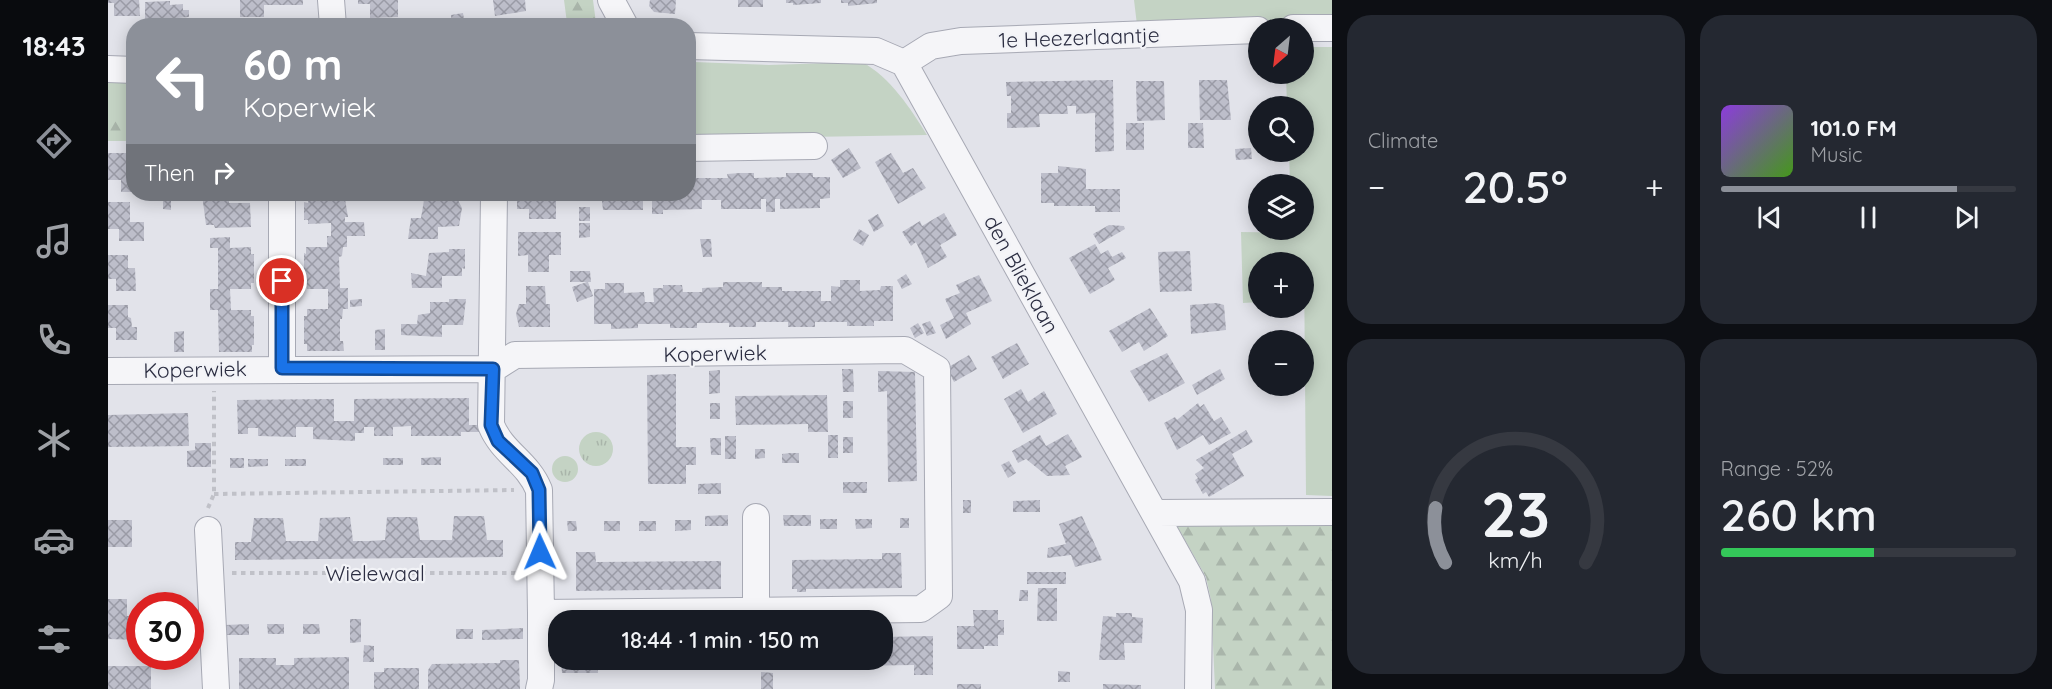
<!DOCTYPE html>
<meta charset="utf-8">
<style>
:root{--surface:#171b24;--page:#242831;--text:#f1f3f6;--muted:#9ea1a6;--line:#363941;--accent:#8c9099}
body{margin:0;font-family:Quicksand,sans-serif;background:var(--page);color:var(--text);height:100vh;display:flex;flex-direction:column;font-size:22px;white-space:nowrap}
*{box-sizing:border-box;margin:0}
p{font-size:20px;color:var(--muted)}
.icon{flex:none;width:33px;height:33px;fill:none;stroke:currentColor;stroke-width:2;stroke-linecap:round;stroke-linejoin:round}
.map{position:relative;flex:1;overflow:hidden}
.panel{display:flex;flex-direction:column;gap:15px;padding:15px;background:#0d0f14;width:720px}
.panel>*{flex:none}
.banner{position:absolute;left:18px;top:18px;width:570px;height:183px;border-radius:24px;box-shadow:0 3px 15px #0003;background:#8c9099;color:#fff;overflow:hidden}
.needle{width:39px;rotate:208deg}
.fabs{position:absolute;left:1140px;top:18px;display:grid;gap:12px}
.fabs a{display:grid;place-items:center;width:66px;height:66px;border-radius:50%;background:var(--surface);box-shadow:0 3px 15px #0003;font-size:30px}
.speed{position:absolute;left:18px;top:592px;display:flex;gap:12px;font-size:30px;font-weight:700;text-align:center}
.speed>*{display:grid;place-content:center;width:78px;height:78px;border-radius:50%;background:var(--surface);box-shadow:0 3px 15px #0003;line-height:1}
.speed .limit{border:9px solid #d22;background:#fff;color:#111}
.pin{position:absolute;display:grid;place-items:center;width:51px;height:51px;color:#fff;margin:-26px;border:3px solid #fff;border-radius:50%;box-shadow:0 2px 6px #0007}
.me{position:absolute;width:66px;margin:-33px;rotate:359deg;stroke-linejoin:round;filter:drop-shadow(0 0 4px #0008)}
.turn{display:flex;align-items:center;gap:21px;height:126px;padding:0 18px;font-size:27px}
.turn .icon{width:78px;height:78px;stroke-width:2.5}
.turn b{display:block;font-size:42px;line-height:51px}
.then{display:flex;align-items:center;height:57px;padding:0 18px;background:#0003;gap:12px;font-size:22px}
.big{font-size:45px;font-weight:600;line-height:1.1}
.panel .widget{flex:1;display:flex;flex-direction:column;justify-content:center;gap:9px;min-width:0;padding:0 21px;border-radius:24px;background:var(--page)}
.panel .dial{align-items:center;gap:0}
.dial svg{height:156px;overflow:visible;fill:none;stroke:var(--line);stroke-width:7;stroke-linecap:round;text-anchor:middle}
.dial text{fill:var(--text);stroke:none}
.song{display:flex;align-items:center;gap:18px}
.cover{width:72px;height:72px;border-radius:9px;background:linear-gradient(135deg,hsl(270 70% 55%),hsl(100 70% 35%))}
.played{height:6px;border-radius:3px;background:linear-gradient(90deg,var(--accent) 80%,var(--line) 80%)}
.keys{display:flex;justify-content:space-around;direction:ltr}
.heat{display:flex;justify-content:space-between;align-items:center;font-size:33px;direction:ltr}
.charge{height:9px;border-radius:4px;background:linear-gradient(90deg,#34c759 52%,var(--line) 0)}
.panel .tiles{flex:1;display:grid;gap:15px;grid-template-columns:repeat(2,1fr)}
.trip{position:absolute;left:440px;top:610px;width:345px;height:60px;border-radius:24px;background:var(--surface);box-shadow:0 3px 15px #0003;font-weight:600;line-height:60px;text-align:center}
main{display:flex;flex:1;min-height:0}
.dock{display:flex;flex-direction:column;width:108px;justify-content:space-around;align-items:center;background:#090b0e;color:var(--muted)}
.dock .icon{width:42px;height:42px}
.dock .current{color:var(--accent)}
.dock b{font-size:27px;color:var(--text)}
.map>svg:first-child{display:block}
.green{fill:#c4d3c4}
.forest{fill:url(#forest-firs)}
.park{fill:url(#park-tufts)}
.building{fill:url(#building-cross-hatch)}
.lines{fill:none;stroke-linecap:round;stroke-linejoin:round}
.minor-casing{stroke:#a7a9b4;stroke-width:28}
.path{stroke:#c0c1c8;stroke-width:4;stroke-dasharray:4.5 4.5;stroke-linecap:butt}
.minor{stroke:#f5f5f8;stroke-width:26}
.route-casing{stroke:#114b97;stroke-width:15}
.route{stroke:#1a73e8;stroke-width:10}
.labels{text-anchor:middle;dominant-baseline:central;stroke-width:4.5;stroke-linejoin:round;paint-order:stroke}
.street-label{font-size:21px;fill:#2b2d41;stroke:#f2f3f7}
</style>
<main>
<nav class="dock">
<b>18:43</b>
<svg class="icon current" aria-label="directions" viewBox="0 0 24 24"><path d="M12 3l9 9-9 9-9-9zM9 14v-3h6M13 9l2 2-2 2"/></svg>
<svg class="icon" aria-label="music" viewBox="0 0 24 24"><path d="M9 18V5l10-2v13"/><circle cx="6" cy="18" r="3"/><circle cx="16" cy="16" r="3"/></svg>
<svg class="icon" aria-label="phone" viewBox="0 0 24 24"><path d="M5 4h4l2 5-3 2q2 4 5 5l2-3 5 2v4C11 20 4 13 5 4z"/></svg>
<svg class="icon" aria-label="climate" viewBox="0 0 24 24"><path d="M12 3v18M4 7l16 10M4 17L20 7"/></svg>
<svg class="icon" aria-label="car" viewBox="0 0 24 24"><path d="M5 17H2v-5l4-1 3-4h7l3 4 3 1v5h-3M9 17h6M6 11h13"/><circle cx="7" cy="17" r="2"/><circle cx="17" cy="17" r="2"/></svg>
<svg class="icon" aria-label="filters" viewBox="0 0 24 24"><path d="M4 7h16M4 17h16"/><circle cx="9" cy="7" r="2"/><circle cx="15" cy="17" r="2"/></svg>
</nav>
<div class="map">
<svg width="1224" height="689" viewBox="0 0 1224 689">
<defs>
<pattern id="forest-firs" width="22" height="20" patternUnits="userSpaceOnUse" patternTransform="scale(1.5)"><rect width="22" height="20" fill="#c4d3c4"/><path d="M5 1l3.5 6h-7zM16 11l3.5 6h-7z" fill="#a9b5aa"/></pattern>
<pattern id="park-tufts" width="24" height="20" patternUnits="userSpaceOnUse" patternTransform="scale(1.5)"><rect width="24" height="20" fill="#c4d3c4"/><path d="M3 7l-1-3M5 7V3M7 7l1-3M15 17l-1-3M17 17v-4M19 17l1-3" fill="none" stroke="#a9b5aa"/></pattern>
<pattern id="building-cross-hatch" width="8" height="8" patternUnits="userSpaceOnUse" patternTransform="scale(1.5)"><rect width="8" height="8" fill="#bdbeca"/><path d="M0 0l8 8M0 8l8-8" fill="none" stroke="#9a9ba6"/></pattern>
</defs>
<rect width="100%" height="100%" fill="#e2e3ea"/>
<path class="green" d="M1026,0H1224V18L1029,25Z
M1196,47H1224V496L1198,495L1196,262H1150V302L1135,303L1133,232L1183,233V230H1196V184H1182L1181,152H1196V106H1179L1178,74H1196Z
M586,62L661,65L754,62C782,77 803,109 819,135L581,139V64Z
M0,82H25V115H0Z"/>
<path class="forest" d="M456,0H485L488,23H459Z
M0,115H25V141H0Z
M1224,516V689H1107L1103,600L1098,577L1065,519Z"/>
<path class="park" d="M471 449a17 17 0 1 1 34 0a17 17 0 1 1-34 0Z
M444 469a13 13 0 1 1 26 0a13 13 0 1 1-26 0Z"/>
<path class="building" d="M0,0H31L32,16H6V3H0Z
M132,0H195V5H156V17H132Z
M250,0H290V17L262,18V4H250Z
M385,0H417L418,11L387,16Z
M542,0H568L567,14L546,12L541,6Z
M630,0H655V7H630Z
M678,0H713V3L685,5V3H678Z
M733,0H769V3L740,6V3H733Z
M62,1V5L75,4V10H81V17L37,21V2Z
M355,13L357,26H344L343,15Z
M1005,80L1006,151L987,152V113L968,114V106H959L960,114H931L932,127L899,128V113H903V96H899L898,82Z
M1091,80H1119L1123,120H1092Z
M1028,81H1056L1057,120L1029,121Z
M1018,123H1036V150H1018Z
M1080,123H1095L1096,148H1080Z
M741,148L753,168L735,178L723,160Z
M1143,148L1144,159L1128,160L1127,149Z
M0,153H25L26,192H13V180H0Z
M783,153L795,173L805,168L818,188L790,204L767,162Z
M950,166L978,169V189H1012V212H987V206H946V203H933V173H950Z
M632,173H646V178L678,177V173H705V177H722V198L712,199V208L672,209V199H667V212H658V199H653V209H613V200H594V209L555,210V214H544V200H535V210H495L494,201H485V194H580V174H587V178H620L619,174Z
M94,194H121V203H142L143,227L107,228L106,225H98Z
M409,194H438V200H448V219H421V209H409Z
M55,198H63V210L55,209Z
M216,198L237,199L240,217H237V222H256L257,236H239V247H235L234,256L231,257L232,288H240V309H235L234,319H232V341H235L236,351H199V344H196V316H199V309H220V289H199V282H196V253L198,254V247H219V236H223V223L200,224V220H196V202L200,203V199Z
M316,200H350L354,208L351,226L330,227V239H300L303,218H313Z
M0,202H22V222H36V241H11V229H0Z
M471,207H482V221H471Z
M836,213L849,235L832,245L839,257L820,268L808,242L803,246L794,232L812,221L814,226Z
M770,214L776,226L766,232L760,220Z
M471,223H482V237L471,238Z
M1001,225L1016,226L1017,229L991,244L985,234Z
M751,229L761,235L755,246L745,240Z
M410,232H453V255H441V272H420V255L410,256Z
M122,237V248L143,247V254H146V283H143V289H122L123,310H143V316H146V345H144V352H111L110,310H102V289H110V248H102V238Z
M592,239H603L604,257H595Z
M987,244L993,254L1000,250L1004,257L1014,252L1018,258L1000,268L1007,280L982,294L961,258Z
M341,249H357V269L354,268V276H334V288H304L303,273L318,276L321,253L341,252Z
M1082,251L1084,291L1052,292L1050,252Z
M0,255H20V268H27L28,291H8V279H0Z
M462,271H482L483,282H480L485,296L469,302L464,287L479,282H462Z
M798,274L804,284L794,289L789,280Z
M871,275L884,301L858,313L863,324L838,339L832,325L846,318L837,299L852,293L848,285Z
M732,280H752V291L772,290L773,286H785V321H766V326H739V322H707V327H680V322H648V327H621V323H589V328H562V324H530V328L503,329V324H486V289H497V283H516V293L536,292L537,302H546L545,288H555V285H574L575,292H594V288L615,287V282H654V287H674V291H713V301H723V286L732,287Z
M418,286H437L438,304H442V327H411L408,314L411,304H418Z
M254,299V306L242,307V300Z
M341,299H358L355,325H334V337L293,335V324H309L310,315L322,313V302H341Z
M1109,303L1116,305L1118,330L1083,334L1082,305Z
M0,305H20V317L23,318L24,327H29V340H8V328H0Z
M1042,308L1060,336L1036,351L1031,342L1014,352L1001,331Z
M822,321L828,333L819,336L814,324Z
M810,323L816,333L807,338L802,328Z
M277,329V350H267V330Z
M76,331V352H66V332Z
M909,343L921,364L895,379L883,357Z
M1059,353L1077,383L1041,402L1022,371Z
M861,355L869,369L846,382L839,368Z
M734,369H745L746,392H735Z
M1112,369L1117,379L1089,395L1084,385Z
M612,370V393L601,394V371Z
M770,371L807,372L809,481L780,482L779,391L770,392Z
M568,374V447H588V465H578V484H540L539,375Z
M913,389L920,402L936,391L949,414L915,433L896,399Z
M719,395L720,432H700V424L628,425L627,396Z
M361,398V425H371V432H353V436H303V426L285,427V436H266V427H256V433H247V441L205,439V427H188V437L150,436V428H140V434H130L129,400L226,399V421H246V399Z
M735,401H745V418H735Z
M602,403H612V419H602Z
M1090,403L1092,407L1096,404L1106,421L1113,417L1123,433L1101,445L1095,435L1069,450L1056,423L1067,417L1069,420Z
M80,413L81,446L0,447V415Z
M1138,430L1145,442L1124,454L1136,476L1101,497L1098,492L1095,494L1087,480L1090,478L1087,474L1096,468L1088,460Z
M960,434L974,457L957,466L962,475L939,476L918,459L910,463L904,451L932,435L938,446Z
M720,435H730V458H720Z
M617,436H628V459H617Z
M735,437H745V453H735Z
M602,438H613V455H603Z
M87,443H103V467H79V451L87,450Z
M647,449H657V458L647,459Z
M682,453H691V463H674V454Z
M333,457V465H313V458Z
M122,458H136V468H122Z
M275,458H295V465H275Z
M140,459H160V466L140,467Z
M177,459H198V466H177Z
M901,461L908,473L900,478L893,465Z
M735,482H759V493H735Z
M613,483V494H590V484Z
M855,500H863V513H855Z
M932,500V512H905V501Z
M620,515V526H597V516Z
M675,515H703V526H676Z
M346,516H376L379,540H395V557L127,560V542H143L146,518H175L178,541H210L212,518L242,517L245,541H261L277,540L279,517H309L312,540H344Z
M974,516L994,560L967,567L963,555L939,558L940,548L958,544L951,524Z
M792,518H801V528H792Z
M712,519H729V529H712Z
M747,519H764V528L748,529Z
M0,520H24V547H0Z
M567,520H583V530L567,531Z
M459,521H468L469,531H460Z
M496,521H512V531H496Z
M531,521H548V531H531Z
M468,552H487L488,562L613,561V589L468,591Z
M774,553H793L794,588L698,589V592H689V589H684V560L774,559Z
M919,572H958V584H919Z
M930,588H949V621H929Z
M912,590H920V601H911Z
M0,599H19V616H32V640L0,639Z
M865,610H890V620H896V635H890V646H876V649H849V626H866Z
M1008,613H1024V617L1035,618L1034,643H1016L1017,660H991L995,616L1008,617Z
M242,619H253V642L242,643Z
M141,624V635H118L117,625Z
M159,624H176V634H160Z
M195,624H211L212,634H195Z
M415,628V639L374,640V630Z
M348,629H365V639H348Z
M825,636V675H806V665L680,667V660H774V637Z
M256,645L266,646V662H255Z
M241,657V689H131V658H168V665H186V658Z
M392,660H411L412,689H320V670L324,664L392,663Z
M453,660H489L490,673H454Z
M511,660H656V667L511,668Z
M0,666H43V689H0Z
M276,668H311V689H266V672H276Z
M950,671L962,672V682H950Z
M653,672L665,673V689H653Z
M849,684H873V689H849Z
M995,684L1033,685V689H995Z"/>
<g class="lines">
<g class="minor-casing">
<path id="minor" d="M223,0L225,26
M503,0L517,26
M1185,28H1224
M580,46L768,51L796,63L1084,581L1091,610L1090,689
M796,63L823,46L853,41L1150,30
M0,69L26,70
M580,148L706,146
M386,194L383,425C395,454 419,461 431,490L433,613
M174,368V194
M0,371L385,369L407,355L797,350L829,369L831,596L813,609L433,613V680L431,689
M1048,513L1224,512
M100,530L108,689
M648,611V517"/>
</g>
<path class="path" d="M106,494L406,490
M100,508L106,494V391
M124,573H410"/>
<use href="#minor" class="minor"/>
</g>
<g class="lines">
<g class="route-casing">
<path id="route" d="M174,281V368L385,369L383,425L390,441L424,473L431,490L432,552"/>
</g>
<use href="#route" class="route"/>
</g>
<g class="labels">
<g class="street-label">
<text transform="translate(971 37) rotate(-2)">1e Heezerlaantje</text>
<text transform="translate(914 274) rotate(61)">den Blieklaan</text>
<text transform="translate(607 353) rotate(-1)">Koperwiek</text>
<text transform="translate(87 369) rotate(-1)">Koperwiek</text>
<text x="267" y="573">Wielewaal</text>
</g>
</g>
</svg>
<div class="fabs">
<a><svg class="needle" viewBox="-14 -14 28 28"><path d="M0-13l5 13h-10z" fill="#e53935"/><path d="M0 13l5-13h-10z" fill="#9ea1a6"/></svg></a>
<a><svg class="icon" aria-label="search" viewBox="0 0 24 24"><circle cx="10" cy="10" r="6"/><path d="M15 15l6 6"/></svg></a>
<a><svg class="icon" aria-label="layers" viewBox="0 0 24 24"><path d="M12 4l9 5-9 5-9-5zM3 14l9 5 9-5"/></svg></a>
<a>+</a>
<a>−</a>
</div>
<div class="speed"><div class="limit">30</div></div>
<div class="pin" style="left:174px;top:281px;background:#d93025"><svg class="icon" aria-label="arrive" viewBox="0 0 24 24"><path d="M6 21V4h12l-3 4 3 4H6"/></svg></div>
<svg class="me" style="left:432px;top:552px" viewBox="-20 -20 40 40"><path d="M0-17L14 15 0 8-14 15z" fill="#1a73e8" stroke="#fff" stroke-width="4"/></svg>
<div class="trip">18:44 · 1 min · 150 m</div>
<div class="banner">
<div class="turn"><svg class="icon" aria-label="left" viewBox="0 0 24 24"><path d="M17 20v-9H6M10 6l-5 5 5 5"/></svg><div><b>60 m</b>Koperwiek</div></div>
<div class="then">Then<svg class="icon" aria-label="right" viewBox="0 0 24 24"><path d="M7 20v-9h11M14 6l5 5-5 5"/></svg></div>
</div>
</div>
<section class="panel">
<div class="tiles">
<div class="widget"><p>Climate</p>
<div class="heat"><a>−</a><b class="big">20.5°</b><a>+</a></div>
</div>
<div class="widget">
<div class="song"><i class="cover"></i><div><b>101.0 FM</b><p>Music</p></div></div>
<div class="played"></div>
<div class="keys"><svg class="icon" aria-label="previous" viewBox="0 0 24 24"><path d="M18 5L8 12l10 7zM5 5v14"/></svg><svg class="icon" aria-label="pause" viewBox="0 0 24 24"><path d="M8 5v14M16 5v14"/></svg><svg class="icon" aria-label="next" viewBox="0 0 24 24"><path d="M6 5l10 7-10 7zM19 5v14"/></svg></div>
</div>
<div class="widget dial"><svg viewBox="0 0 100 80">
<path d="M14 69A42 42 0 1 1 86 69"/>
<path d="M14 69A42 42 0 0 1 9 41" stroke="#8c9099"/>
<text x="50" y="56" font-size="32" font-weight="700">23</text>
<text x="50" y="72" font-size="11">km/h</text>
</svg></div>
<div class="widget"><p>Range · 52%</p><b class="big">260 km</b><div class="charge"></div></div>
</div>
</section>
</main>
